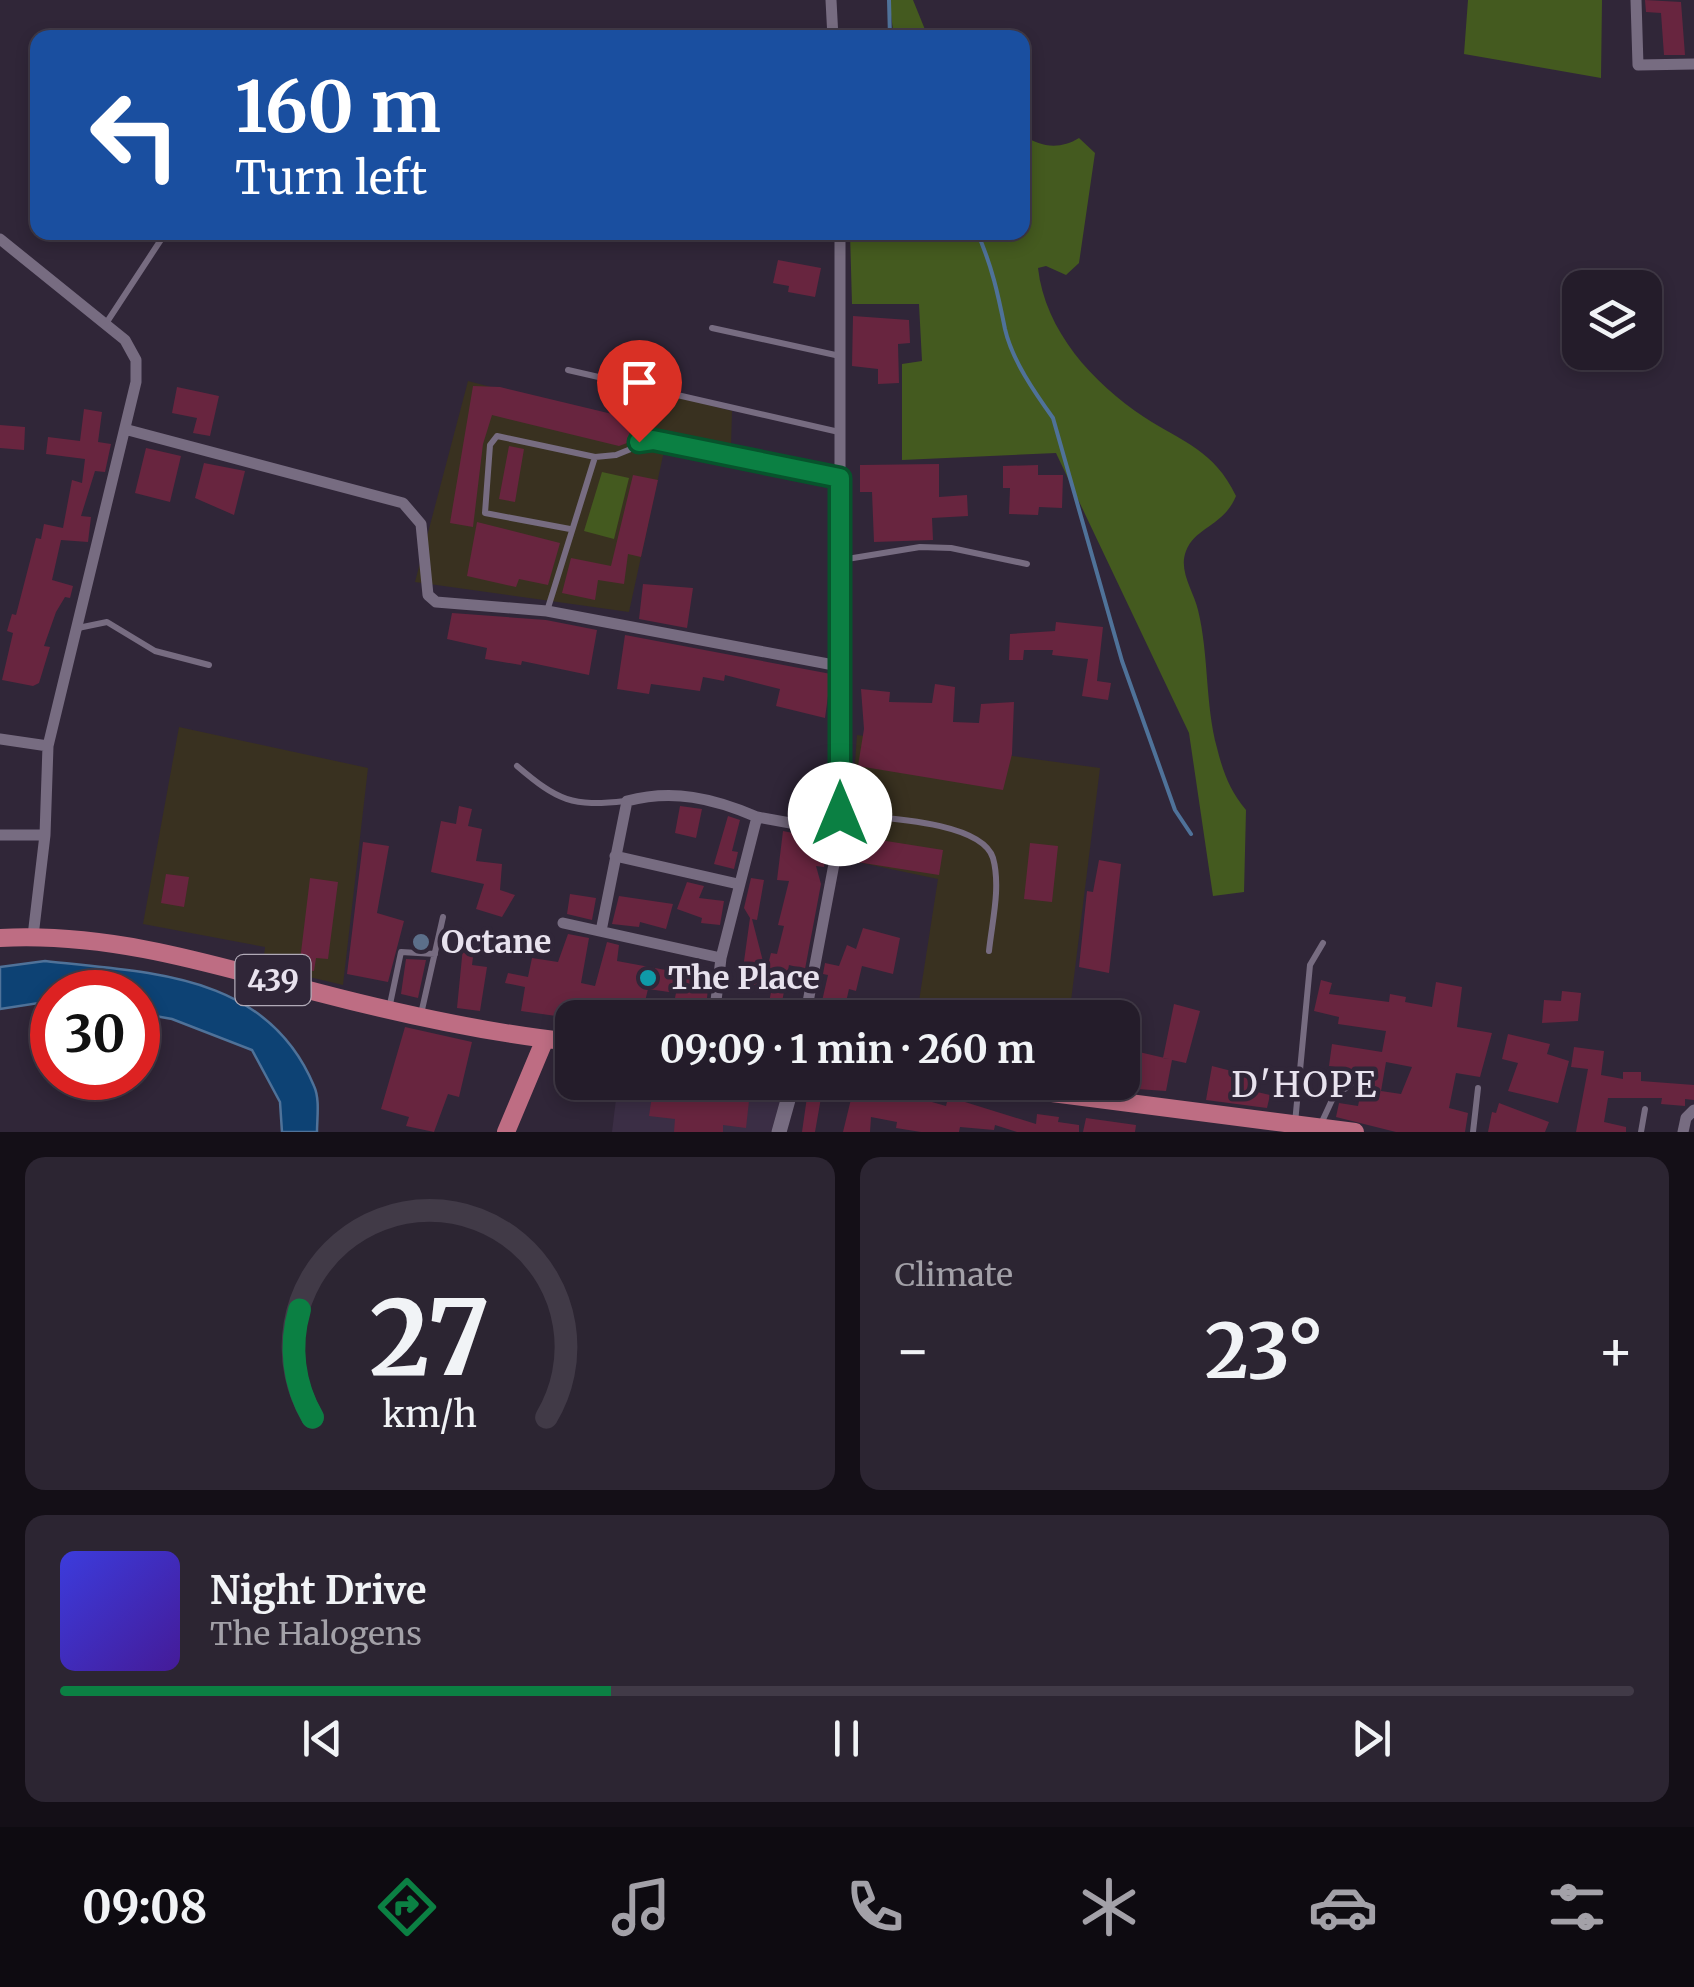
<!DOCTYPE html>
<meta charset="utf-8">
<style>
:root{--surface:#241c2a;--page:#2c2532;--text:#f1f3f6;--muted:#a3a1a8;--line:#413a47;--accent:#0b8043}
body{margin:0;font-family:Merriweather,serif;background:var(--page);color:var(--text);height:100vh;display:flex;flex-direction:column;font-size:38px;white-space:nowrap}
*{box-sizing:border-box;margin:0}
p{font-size:32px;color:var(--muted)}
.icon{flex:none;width:55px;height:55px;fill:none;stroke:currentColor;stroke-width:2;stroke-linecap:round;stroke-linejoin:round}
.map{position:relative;height:1132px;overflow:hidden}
.sheet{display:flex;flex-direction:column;gap:25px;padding:25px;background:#140f17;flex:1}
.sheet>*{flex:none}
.top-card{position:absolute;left:30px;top:30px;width:1000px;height:210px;border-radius:20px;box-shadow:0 5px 15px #0003,0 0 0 2px var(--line);background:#1a4fa0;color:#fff;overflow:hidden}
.fabs{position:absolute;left:1562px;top:270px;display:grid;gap:20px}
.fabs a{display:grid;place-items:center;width:100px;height:100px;border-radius:20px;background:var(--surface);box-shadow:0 5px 15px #0003,0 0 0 2px var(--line);font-size:50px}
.speed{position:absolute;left:30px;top:970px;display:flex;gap:20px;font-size:50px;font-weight:700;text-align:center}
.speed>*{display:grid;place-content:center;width:130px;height:130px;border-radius:50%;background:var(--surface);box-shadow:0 5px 15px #0003,0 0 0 2px var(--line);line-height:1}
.speed .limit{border:15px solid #d22;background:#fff;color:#111}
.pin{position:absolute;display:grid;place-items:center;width:85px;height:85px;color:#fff;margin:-102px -42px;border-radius:50% 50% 50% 0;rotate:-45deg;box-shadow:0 0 10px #0007}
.pin .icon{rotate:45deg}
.me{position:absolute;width:110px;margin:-55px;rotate:0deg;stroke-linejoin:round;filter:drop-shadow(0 0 8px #0008)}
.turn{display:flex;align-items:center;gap:35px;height:210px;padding:0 40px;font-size:45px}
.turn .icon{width:130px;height:130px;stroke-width:2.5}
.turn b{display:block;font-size:70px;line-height:85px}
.big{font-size:75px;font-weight:700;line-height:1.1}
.sheet .card{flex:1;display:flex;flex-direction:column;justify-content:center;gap:15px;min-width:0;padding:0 35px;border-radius:20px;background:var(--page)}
.sheet .dial{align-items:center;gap:0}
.dial svg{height:260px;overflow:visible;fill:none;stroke:var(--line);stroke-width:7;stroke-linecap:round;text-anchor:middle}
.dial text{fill:var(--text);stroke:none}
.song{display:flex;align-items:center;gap:30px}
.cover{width:120px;height:120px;border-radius:15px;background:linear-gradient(135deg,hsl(240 70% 55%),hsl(260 70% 35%))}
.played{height:10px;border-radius:5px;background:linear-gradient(90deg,var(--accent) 35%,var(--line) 35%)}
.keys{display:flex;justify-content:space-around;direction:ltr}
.heat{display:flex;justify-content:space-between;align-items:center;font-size:55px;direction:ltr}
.sheet .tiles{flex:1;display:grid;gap:25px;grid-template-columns:1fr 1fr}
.card:last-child{grid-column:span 2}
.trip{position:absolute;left:555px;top:1000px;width:585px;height:100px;border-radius:20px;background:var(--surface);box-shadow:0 5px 15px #0003,0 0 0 2px var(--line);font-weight:700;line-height:100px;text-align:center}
.tab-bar{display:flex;height:160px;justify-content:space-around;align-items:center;background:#0e0b11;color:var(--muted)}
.tab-bar .icon{width:70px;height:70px}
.tab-bar .selected{color:var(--accent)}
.tab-bar b{font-size:45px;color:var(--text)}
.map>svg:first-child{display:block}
.industrial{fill:#393120}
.built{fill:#3b2e45}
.green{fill:#445a1f}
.water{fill:#0d4274;stroke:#4f7299;stroke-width:2.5}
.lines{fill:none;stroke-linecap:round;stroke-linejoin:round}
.stream{stroke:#4f7299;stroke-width:4}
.building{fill:#68253f;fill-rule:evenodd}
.service{stroke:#776c81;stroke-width:6}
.minor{stroke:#776c81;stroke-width:11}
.tertiary{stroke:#776c81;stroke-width:15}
.primary{stroke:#be6d83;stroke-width:18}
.route-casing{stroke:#07532c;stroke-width:25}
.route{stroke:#0b8043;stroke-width:18}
.service-dot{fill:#5c6f8a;stroke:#302638;stroke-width:4}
.culture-dot{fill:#0f9aa8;stroke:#302638;stroke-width:4}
.labels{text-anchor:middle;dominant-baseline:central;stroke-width:9;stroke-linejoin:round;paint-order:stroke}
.shield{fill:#302638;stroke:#b1aab7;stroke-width:2.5}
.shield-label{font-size:30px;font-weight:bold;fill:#e8e2ee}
.poi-label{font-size:32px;font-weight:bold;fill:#e8e2ee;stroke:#302638;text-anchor:start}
.neighbourhood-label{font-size:35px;letter-spacing:2.5px;fill:#e8e2ee;stroke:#302638}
</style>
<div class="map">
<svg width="1694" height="1132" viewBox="0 0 1694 1132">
<rect width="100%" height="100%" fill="#302638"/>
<path class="industrial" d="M468,381L608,418L618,382L732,411L731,446L834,465L831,478L666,442L629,612L415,582Z
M179,727L368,768L343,985L263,966L265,947L143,924Z
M857,735L1100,768L1069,1017H967L919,1001L938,879L848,860Z"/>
<path class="built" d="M618,1083L768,1082L785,1084L771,1132H612Z"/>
<path class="green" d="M889,0H913L928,37H894Z
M1468,0H1602L1601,78L1464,54Z
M1023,135C1040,147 1060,150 1079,138L1095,153L1079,263L1066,275L1046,266L1038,268C1045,331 1093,383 1144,417C1184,443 1214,450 1236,496C1223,527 1196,526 1186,551C1178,571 1194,592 1198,610C1209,655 1205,704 1217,748C1223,772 1230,791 1246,810L1244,892L1213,896L1189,733L1056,453L902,460V364L922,361L919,304H852L850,233L1022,232Z
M602,472L629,478L614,539L584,531Z"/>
<path class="water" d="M45,961C151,973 267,973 314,1086C320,1099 317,1118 317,1132H282L280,1102L252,1050L172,1019L138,1013V992H52V1001L0,1009V967Z"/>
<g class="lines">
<path class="stream" d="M889,0L890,38
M977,232C992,266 998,294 1005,329C1012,360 1035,393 1053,418L1122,661L1175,810L1191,834"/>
</g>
<path class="building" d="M1645,0L1681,2L1685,55H1664L1661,13L1646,12Z
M778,260L821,268L815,297L788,292L789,286L773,283Z
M853,316L909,320L910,343L898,344L899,383L878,384V369L852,366Z
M473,386L500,387L633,419L627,443L619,446L492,415L483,444L473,527L450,523Z
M177,387L219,396L210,436L193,433L197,418L172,413Z
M84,409L102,412L98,442L111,444L105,472L95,471L81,516L91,517L88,542L61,540L52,580L73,586L70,598L65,597L56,612L44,646L50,647L39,683L33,686L2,680L13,633L7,631L12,614L16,615L36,538L41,539L44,524L63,528L72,480L82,483L85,459L46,454L48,437L80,441Z
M0,425L25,427L24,450L0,448Z
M509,446L524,449L515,502L499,499Z
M146,448L181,456L170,502L135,493Z
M204,463L245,471L234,515L195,498Z
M939,464V497L967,495L968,516L932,518L933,540L874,542L872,492H860V465Z
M1038,465V475H1063L1062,508L1039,507L1038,515L1009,514L1010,488H1003V466Z
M633,475L658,480L641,557L628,554L624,584L598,580L595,600L562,593L571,558L611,566Z
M477,522L560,543L548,585L519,579L516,587L467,576Z
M643,584L693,588L687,628L639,619Z
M452,613L546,620L597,630L589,675L522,661L521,665L485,659L487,648L447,639Z
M1056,622L1103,627L1097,681L1111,683L1108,700L1082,696L1088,659L1052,655L1053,650H1024L1023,660H1009L1010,634L1055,631Z
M625,635L831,674L825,718L776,706L780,689L725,675L724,681L703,677L700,691L651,684L649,694L617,689Z
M935,684L955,687L953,722L979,723L981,704L1014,702L1012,754L1003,790L858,766L864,729L861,689L890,692L889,702L932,703Z
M459,806L472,809L468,826L482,829L476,861L502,864L500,890L515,895L502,917L476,909L484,884L431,872L441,821L456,824Z
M680,806L702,809L696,838L675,833Z
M728,816L740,820L732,851L738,852L734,869L714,864Z
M783,831L829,840L824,867L816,866L821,884L805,969L789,965L779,1018H766L772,987L741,983L750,918L744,908L751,878L764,880L757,920L752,919L766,973L771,953L777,954L784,926L778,925L789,881L777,880Z
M861,837L943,850L939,875L857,862Z
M363,842L389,846L377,913L404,921L388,982L347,974Z
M1030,843L1058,846L1052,902L1024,899Z
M1099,860L1121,864L1109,973L1079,967L1087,891L1093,892Z
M166,874L189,877L184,907L161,903Z
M310,878L338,882L328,959L316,958L314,971L299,969Z
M687,882L704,886L699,898L724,901L720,925L701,923L702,918L677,909Z
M570,894L596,898L592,920L567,914Z
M619,896L673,904L666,929L640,922L639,927L612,924Z
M863,928L900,938L893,974L862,966L856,991L849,989L843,1015L820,1010L828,975L823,974L825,963L839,966L847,945L856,949Z
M568,934L589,938L581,983L595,986L607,942L619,945L617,961L709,978L705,1018H671L676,993L648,989L642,1014L609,1007L608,1018H572V1027L554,1024L556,1016L521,1011L525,987L505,983L508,973L528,977L532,958L558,962Z
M463,947L474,949L472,965L487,967L480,1011L457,1008Z
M406,959L426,960L418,998L401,994Z
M1321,980L1332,983L1329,994L1389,1002L1390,994L1406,997L1405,1002L1432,1007L1436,982L1462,987L1457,1027L1492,1033L1480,1077L1456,1073L1449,1108L1468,1113L1465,1132H1396L1336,1117L1339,1103L1358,1106L1365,1072L1329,1066L1332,1044L1382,1052L1386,1031L1338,1024L1339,1017L1314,1011ZM1386,1062L1412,1067L1401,1094L1381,1091Z
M1562,991L1581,993L1578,1021L1542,1023L1544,1000L1561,1001Z
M1174,1004L1200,1011L1186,1063L1172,1060L1166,1091L1122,1088V1058L1138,1060L1139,1052L1169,1059L1163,1058Z
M405,1027L472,1042L459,1097L448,1094L434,1132L406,1126L409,1117L381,1109Z
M1508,1034L1550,1044L1547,1054L1569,1061L1558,1103L1508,1091L1518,1063L1502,1059Z
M1574,1047L1604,1051L1601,1075L1623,1079V1072H1641V1081L1694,1085V1100L1685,1099V1106L1661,1104L1662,1098H1608L1604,1122L1626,1127V1132H1576L1588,1069L1571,1067Z
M1212,1066L1259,1078L1257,1092L1270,1095L1267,1108L1206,1100Z
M653,1089L749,1101L746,1128L723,1125V1132H674L675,1119L649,1116Z
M808,1090L822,1092L815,1132H802Z
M900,1093L946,1106L948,1098L965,1102L1036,1124L1037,1114L1059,1117L1058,1122L1079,1125V1132H1017L995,1125L994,1130L960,1127L959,1132H921L896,1128L897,1122L871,1117L870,1132H843L852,1095L899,1102Z
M1499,1103L1549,1122L1545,1132H1488L1492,1112L1496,1113Z
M1086,1118L1136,1125L1135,1132H1083Z"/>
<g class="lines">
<path class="service" d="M105,325L166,232
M712,328L840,356
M568,370L839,432
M570,529L485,513L490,445L497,436L595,457L616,455L653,440L839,478
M841,560L920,547L951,548L1027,564
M547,611L595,457
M78,628L107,622L155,651L209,665
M517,766C558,801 572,807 625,801
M842,814C876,818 981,820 993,858C1001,887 992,922 989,951
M389,1009L401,952L435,954
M421,1014L443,917
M1295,1123L1310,965L1323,943
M1320,1126L1332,1100L1355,1080
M1473,1132L1478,1088
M1641,1132L1645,1109"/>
<path class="minor" d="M831,0L833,38
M1636,0L1638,65L1694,64
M0,239L125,340L136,360V382L48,746L45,835L33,936
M128,430L403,503L421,524L428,595L436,602L547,611L839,666
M0,739L48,746
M0,835H45
M615,856L738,884
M563,923L721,958
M601,931L627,801C673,789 713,798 757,817
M714,1018L721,958L757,817L840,832V232
M805,1018L840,832
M1683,1132L1686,1118L1694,1110"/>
<path class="tertiary" d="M779,1132L793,1082"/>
<path class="primary" d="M0,938C109,932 212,964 316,992C400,1014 487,1033 572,1042
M966,1082L1355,1132
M506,1132L545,1039"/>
</g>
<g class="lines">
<g class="route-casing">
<path id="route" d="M639,442L653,440L840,478V814"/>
</g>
<use href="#route" class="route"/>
</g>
<circle class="service-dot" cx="421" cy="942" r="10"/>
<circle class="culture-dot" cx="648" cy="978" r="10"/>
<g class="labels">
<rect class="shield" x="235.5" y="955" width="75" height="50" rx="8"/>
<g class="shield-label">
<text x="273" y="980">439</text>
</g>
<g class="poi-label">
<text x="441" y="942">Octane</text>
<text x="668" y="978">The Place</text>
</g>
<g class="neighbourhood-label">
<text x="1305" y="1085">D'HOPE</text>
</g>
</g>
</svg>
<div class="fabs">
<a><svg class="icon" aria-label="layers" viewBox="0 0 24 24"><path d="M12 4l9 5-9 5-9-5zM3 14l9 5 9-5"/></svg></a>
</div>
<div class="speed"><div class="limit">30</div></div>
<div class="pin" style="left:639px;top:442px;background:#d93025"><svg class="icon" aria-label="arrive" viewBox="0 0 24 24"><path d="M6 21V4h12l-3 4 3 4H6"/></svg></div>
<svg class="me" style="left:840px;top:814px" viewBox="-20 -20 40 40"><circle r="19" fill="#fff"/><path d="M0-13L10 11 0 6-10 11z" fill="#0b8043"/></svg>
<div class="trip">09:09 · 1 min · 260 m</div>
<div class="top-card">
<div class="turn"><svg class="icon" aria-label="left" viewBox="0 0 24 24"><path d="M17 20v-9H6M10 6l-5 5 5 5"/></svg><div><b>160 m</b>Turn left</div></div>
</div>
</div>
<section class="sheet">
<div class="tiles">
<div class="card dial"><svg viewBox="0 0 100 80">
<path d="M14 69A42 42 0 1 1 86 69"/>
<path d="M14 69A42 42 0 0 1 10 36" stroke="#0b8043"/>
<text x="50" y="56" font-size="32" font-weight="700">27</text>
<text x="50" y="72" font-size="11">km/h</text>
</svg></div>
<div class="card"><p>Climate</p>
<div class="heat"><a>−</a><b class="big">23°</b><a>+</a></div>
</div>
<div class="card">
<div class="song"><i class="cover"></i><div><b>Night Drive</b><p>The Halogens</p></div></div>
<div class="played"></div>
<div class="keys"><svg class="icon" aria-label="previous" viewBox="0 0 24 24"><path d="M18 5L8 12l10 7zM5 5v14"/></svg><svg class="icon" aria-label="pause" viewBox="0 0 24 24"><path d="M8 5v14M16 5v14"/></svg><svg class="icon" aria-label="next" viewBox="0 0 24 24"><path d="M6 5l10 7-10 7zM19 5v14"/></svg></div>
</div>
</div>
</section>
<nav class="tab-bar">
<b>09:08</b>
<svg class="icon selected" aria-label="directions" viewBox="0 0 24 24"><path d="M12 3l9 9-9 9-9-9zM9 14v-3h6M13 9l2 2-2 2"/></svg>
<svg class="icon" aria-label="music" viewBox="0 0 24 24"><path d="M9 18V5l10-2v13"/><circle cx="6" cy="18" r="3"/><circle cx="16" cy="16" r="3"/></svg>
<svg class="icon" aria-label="phone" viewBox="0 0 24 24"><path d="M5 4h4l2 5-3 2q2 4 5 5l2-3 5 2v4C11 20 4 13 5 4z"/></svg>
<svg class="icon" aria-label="climate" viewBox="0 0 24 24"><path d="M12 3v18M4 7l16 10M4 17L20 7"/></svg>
<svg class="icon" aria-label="car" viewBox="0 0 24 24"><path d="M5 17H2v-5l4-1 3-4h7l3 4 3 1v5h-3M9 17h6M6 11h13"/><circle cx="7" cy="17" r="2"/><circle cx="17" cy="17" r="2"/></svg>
<svg class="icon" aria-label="filters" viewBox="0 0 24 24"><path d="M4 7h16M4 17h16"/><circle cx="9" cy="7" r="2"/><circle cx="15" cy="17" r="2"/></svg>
</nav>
